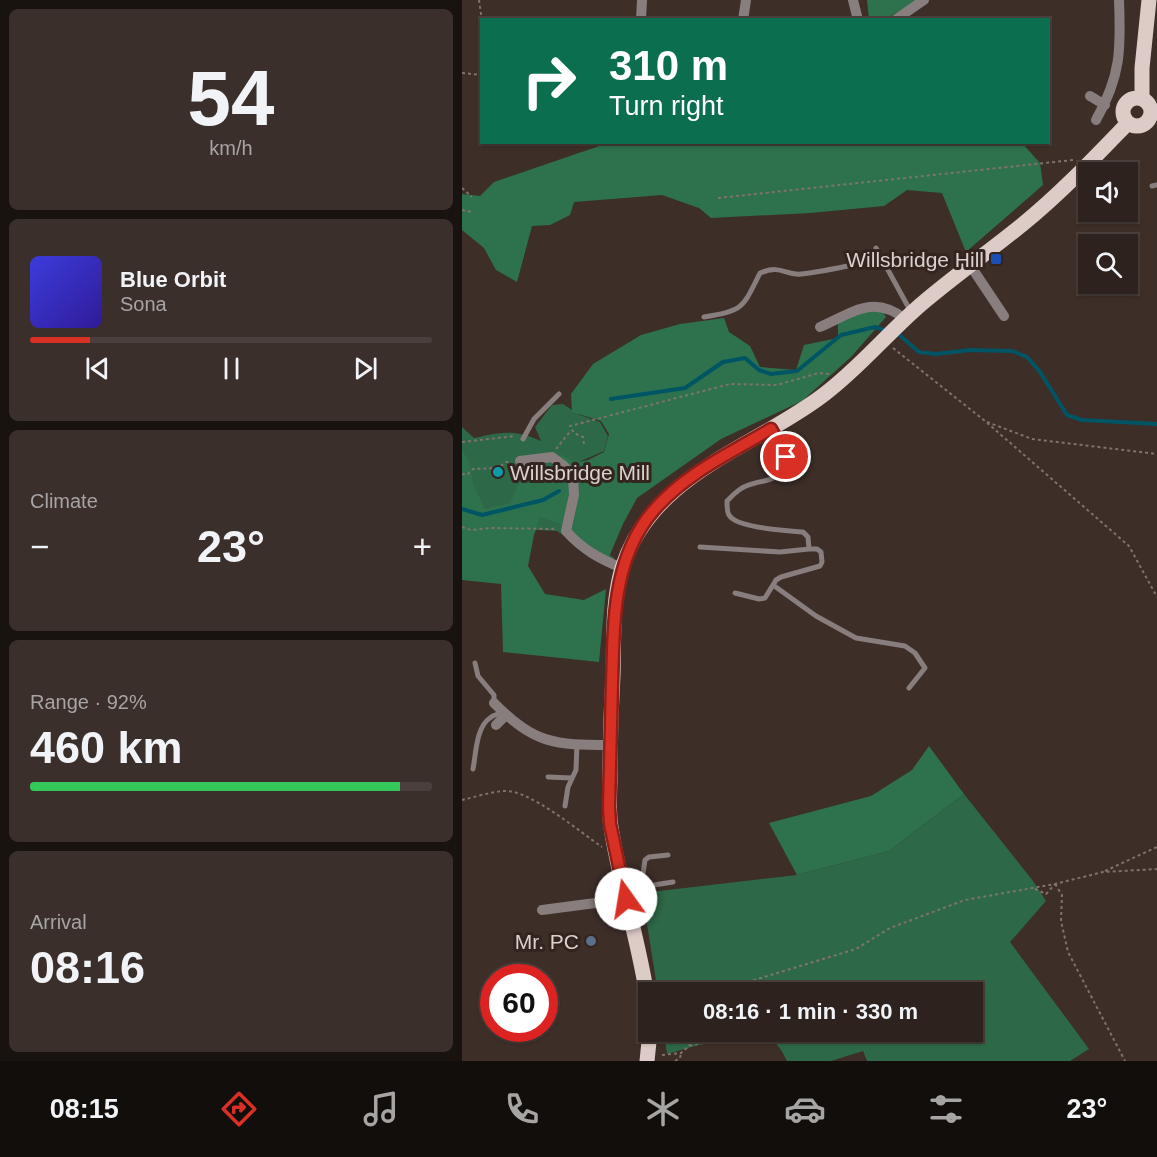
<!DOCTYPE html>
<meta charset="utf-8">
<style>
:root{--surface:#2e221e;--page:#3a2f2b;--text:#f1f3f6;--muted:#a7a4a4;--line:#493f3c;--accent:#d93025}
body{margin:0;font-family:Helvetica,sans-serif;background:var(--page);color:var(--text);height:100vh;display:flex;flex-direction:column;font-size:22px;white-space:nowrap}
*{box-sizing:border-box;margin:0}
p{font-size:20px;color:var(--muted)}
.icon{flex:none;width:33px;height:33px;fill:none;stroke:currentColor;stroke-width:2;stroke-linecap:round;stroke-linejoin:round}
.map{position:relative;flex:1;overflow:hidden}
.side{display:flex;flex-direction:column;gap:9px;padding:9px;background:#191310;width:462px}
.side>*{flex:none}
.banner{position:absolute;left:18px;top:18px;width:570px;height:126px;border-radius:0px;box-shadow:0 2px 4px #0004,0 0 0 2px var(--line);background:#0b6e4f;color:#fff;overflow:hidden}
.fabs{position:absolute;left:616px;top:162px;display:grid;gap:12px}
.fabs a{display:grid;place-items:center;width:60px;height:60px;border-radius:0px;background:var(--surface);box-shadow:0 2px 4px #0004,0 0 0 2px var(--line);font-size:30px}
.speed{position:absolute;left:18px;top:964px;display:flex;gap:12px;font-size:30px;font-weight:700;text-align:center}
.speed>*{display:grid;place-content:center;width:78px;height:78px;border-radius:50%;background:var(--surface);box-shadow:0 2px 4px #0004,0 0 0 2px var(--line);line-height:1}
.speed .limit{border:9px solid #d22;background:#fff;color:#111}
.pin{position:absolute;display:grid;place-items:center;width:51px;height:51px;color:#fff;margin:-26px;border:3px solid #fff;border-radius:50%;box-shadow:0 2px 6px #0007}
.me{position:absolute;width:66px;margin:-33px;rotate:347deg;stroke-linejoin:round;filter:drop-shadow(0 0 4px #0008)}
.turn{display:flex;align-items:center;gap:21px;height:126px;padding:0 30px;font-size:27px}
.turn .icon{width:78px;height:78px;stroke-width:2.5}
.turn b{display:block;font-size:42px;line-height:51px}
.big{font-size:45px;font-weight:700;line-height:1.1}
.side .tile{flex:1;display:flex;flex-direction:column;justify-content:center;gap:9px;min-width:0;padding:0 21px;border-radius:9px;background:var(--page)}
.side .dial{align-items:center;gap:0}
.dial b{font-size:78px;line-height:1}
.song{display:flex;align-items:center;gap:18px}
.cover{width:72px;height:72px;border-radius:9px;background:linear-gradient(135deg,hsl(240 70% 55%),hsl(250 70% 35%))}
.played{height:6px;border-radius:3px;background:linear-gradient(90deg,var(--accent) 15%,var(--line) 15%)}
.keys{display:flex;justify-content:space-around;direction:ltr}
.heat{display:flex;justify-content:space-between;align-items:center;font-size:33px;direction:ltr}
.charge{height:9px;border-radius:4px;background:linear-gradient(90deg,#34c759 92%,var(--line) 0)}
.trip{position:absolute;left:176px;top:982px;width:345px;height:60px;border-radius:0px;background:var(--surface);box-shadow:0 2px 4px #0004,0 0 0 2px var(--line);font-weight:700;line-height:60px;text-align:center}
.tab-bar{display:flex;height:96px;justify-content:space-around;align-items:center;background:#120e0c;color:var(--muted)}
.tab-bar .icon{width:42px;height:42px}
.tab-bar .current{color:var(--accent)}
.tab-bar b{font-size:27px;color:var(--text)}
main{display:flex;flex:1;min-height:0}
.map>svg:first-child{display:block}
.green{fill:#2d6848}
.forest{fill:#2d724d}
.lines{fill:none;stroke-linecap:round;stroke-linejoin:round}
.stream{stroke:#005565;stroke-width:4}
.path{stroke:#7f736d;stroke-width:2;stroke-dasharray:3 3;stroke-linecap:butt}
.service{stroke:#877e7d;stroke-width:5}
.minor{stroke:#877e7d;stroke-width:10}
.primary{stroke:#ddcbc7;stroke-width:15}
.route-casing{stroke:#8d1f18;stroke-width:15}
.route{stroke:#d93025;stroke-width:10}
.transit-dot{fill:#1a4fb4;stroke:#33241f;stroke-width:2}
.culture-dot{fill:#0f9aa8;stroke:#33241f;stroke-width:2}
.service-dot{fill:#5c6f8a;stroke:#33241f;stroke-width:2}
.labels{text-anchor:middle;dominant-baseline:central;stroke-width:6;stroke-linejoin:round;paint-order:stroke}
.poi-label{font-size:21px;fill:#dbd1cd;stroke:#33241f;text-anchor:end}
</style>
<main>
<section class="side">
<div class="tile dial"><b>54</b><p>km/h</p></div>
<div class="tile">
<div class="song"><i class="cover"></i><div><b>Blue Orbit</b><p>Sona</p></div></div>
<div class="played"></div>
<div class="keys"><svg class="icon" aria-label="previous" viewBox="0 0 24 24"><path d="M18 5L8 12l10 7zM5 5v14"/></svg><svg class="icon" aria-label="pause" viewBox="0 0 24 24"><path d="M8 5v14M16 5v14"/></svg><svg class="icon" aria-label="next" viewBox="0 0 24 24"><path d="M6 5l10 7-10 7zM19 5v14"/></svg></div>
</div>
<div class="tile"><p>Climate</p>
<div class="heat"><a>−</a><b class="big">23°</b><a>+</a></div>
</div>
<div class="tile"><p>Range · 92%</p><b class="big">460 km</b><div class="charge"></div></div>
<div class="tile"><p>Arrival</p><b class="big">08:16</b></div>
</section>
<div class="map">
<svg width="695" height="1061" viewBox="0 0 695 1061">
<rect width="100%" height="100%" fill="#3d2e28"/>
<path class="green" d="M101,404L118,415L138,422L146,436L142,451L119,461L118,535L152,558L150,567L142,564L95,531L58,529L0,530V427L12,438C39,432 53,429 79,441L73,427L90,405Z
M502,794L571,881L584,901L548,942L627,1049L608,1061H405L401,1051L369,1061H325C320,1051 315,1041 303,1037C282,1029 229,1048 205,1054L202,1032H510V993H196L180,893L335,875L427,851Z"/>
<path class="forest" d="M405,0H456L429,16V20L407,19Z
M146,143H560L578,163L581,185L504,252L480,193L445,190L422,206L348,213L249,218L237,208L200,195L112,202L108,215L88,225L70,226L55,282L34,270L22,248L0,230V194L18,196L32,182Z
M418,308L424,317L389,357L340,401L259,439L175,498L161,524L147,557L122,549L101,525L78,517L72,535L66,566L83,594L122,600L144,589L137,662L41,652L39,584L0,580V449L7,462L11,484L23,509L48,503L62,471L91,468L99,454L113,463L126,460L142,452L147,434L139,421L110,412L109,394L131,364L179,335L218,324L262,318L267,332L288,346L298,367L334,370L342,345L376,338V321Z
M467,746L502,794L427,851L335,875L307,823L409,796L450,770Z"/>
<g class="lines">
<path class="stream" d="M435,333L457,352L474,354L508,350L550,351L565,357L578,372L605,415L620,420L695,424
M149,399L223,388L261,362L283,358L297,370L309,374L335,371L379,335L413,327L425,331
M0,509L20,515L81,500L97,491"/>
<path class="path" d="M17,0L20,21
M0,73L20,75
M0,188L10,197
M256,198L611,160
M0,210L10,212
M431,348L523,421L667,546L695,597
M525,422L570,439L695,454
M0,442L53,436
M122,444L121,437L112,433L108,426L268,384L315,385L357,373L367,374
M94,449L106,434L110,431
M0,474L5,475L11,469L36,468L44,462H49
M0,527L9,530L29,528L89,529L95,528
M0,800C13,797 28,792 42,791C67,789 118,832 140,847
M643,871L695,847
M593,884L600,895L599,921L606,952L663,1061
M573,889L584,894L593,884
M271,993L289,981L394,949L428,928L503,900L593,884L641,872L695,869
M227,1046L233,1032
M200,1055L219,1053L227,1046L285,1034L304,1037
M213,1061L218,1058L219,1053"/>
<path class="service" d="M99,142V143
M690,186L695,185
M414,248L449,312
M242,317C282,310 280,309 298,273C320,264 323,276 339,274C366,271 393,264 420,259
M61,439L72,419L97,394
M238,547L318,552L347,549L346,537L341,532C326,531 274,528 267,515C265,512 265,505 265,501C271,495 276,489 284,486C304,478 320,484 324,457L309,431
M311,585L354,616L394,638L443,646L453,653L463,668L447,688
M273,593L297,599L303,598L314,580L319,577L358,566L360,562L359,552L355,549H347
M13,663L16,676L32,695V703
M11,769C14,754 14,727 28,718C31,715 37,714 41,712
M86,777L110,778
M103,806L106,787L114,770L115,744
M179,887L183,860L187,857L206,855
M170,910L179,887L211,882"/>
<path class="minor" d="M391,0L396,20
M179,20L180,0
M281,20L284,0
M433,20L462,0
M628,96L643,105
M634,120C659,76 659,49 657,0
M508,265L542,316
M358,327C390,313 411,294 443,319
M58,461L90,457L102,466L111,476L112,495L104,531C121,550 138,559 160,568
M32,703C73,744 92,745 148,745
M34,725L44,715
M80,910L164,899"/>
<path class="primary" d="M661 112a14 14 0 1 1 28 0a14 14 0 1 1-28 0Z
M680,99V68L687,0
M186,1003C178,943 158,886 149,827C146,810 148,793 148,776C148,742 149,708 151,675C152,640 150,602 160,568C190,474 288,450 360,396C398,368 427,331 463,301C495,274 529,250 561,224C599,193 632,158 666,123
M185,1061L188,1032"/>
</g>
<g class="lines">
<g class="route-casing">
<path id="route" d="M164,899L148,824L147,807C148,766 149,725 150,684C152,623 150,558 192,510C223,474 268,453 309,429L324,457"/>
</g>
<use href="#route" class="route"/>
</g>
<rect class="transit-dot" x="528" y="253" width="12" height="12" rx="3"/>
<circle class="culture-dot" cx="36" cy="472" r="6"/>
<circle class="service-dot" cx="129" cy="941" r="6"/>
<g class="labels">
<g class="poi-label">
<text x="522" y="259">Willsbridge Hill</text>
<text x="48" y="472" text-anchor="start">Willsbridge Mill</text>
<text x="117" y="941">Mr. PC</text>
</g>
</g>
</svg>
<div class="fabs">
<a><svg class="icon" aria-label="sound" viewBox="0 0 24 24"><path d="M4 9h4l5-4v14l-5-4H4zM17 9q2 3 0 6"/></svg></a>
<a><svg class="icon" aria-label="search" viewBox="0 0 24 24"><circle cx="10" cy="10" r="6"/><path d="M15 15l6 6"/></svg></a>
</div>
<div class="speed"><div class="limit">60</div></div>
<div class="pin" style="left:324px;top:457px;background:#d93025"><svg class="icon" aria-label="arrive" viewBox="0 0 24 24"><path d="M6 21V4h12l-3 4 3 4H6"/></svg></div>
<svg class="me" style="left:164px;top:899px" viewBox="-20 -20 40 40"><circle r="19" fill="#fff"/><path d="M0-13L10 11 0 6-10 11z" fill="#d93025"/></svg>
<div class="trip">08:16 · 1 min · 330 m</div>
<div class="banner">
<div class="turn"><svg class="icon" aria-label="right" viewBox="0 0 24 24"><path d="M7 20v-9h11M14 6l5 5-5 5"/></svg><div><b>310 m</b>Turn right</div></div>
</div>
</div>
</main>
<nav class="tab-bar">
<b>08:15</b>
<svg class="icon current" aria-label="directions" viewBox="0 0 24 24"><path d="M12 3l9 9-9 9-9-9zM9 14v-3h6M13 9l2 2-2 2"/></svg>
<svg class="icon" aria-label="music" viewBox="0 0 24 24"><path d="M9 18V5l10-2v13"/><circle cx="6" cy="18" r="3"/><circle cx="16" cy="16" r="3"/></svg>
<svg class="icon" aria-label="phone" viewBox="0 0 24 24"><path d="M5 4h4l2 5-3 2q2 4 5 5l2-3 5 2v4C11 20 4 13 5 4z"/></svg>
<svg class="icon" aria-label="climate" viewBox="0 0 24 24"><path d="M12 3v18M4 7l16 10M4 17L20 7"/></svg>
<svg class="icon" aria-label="car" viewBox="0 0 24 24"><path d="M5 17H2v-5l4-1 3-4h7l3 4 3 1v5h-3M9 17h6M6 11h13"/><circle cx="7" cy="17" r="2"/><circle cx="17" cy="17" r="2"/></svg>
<svg class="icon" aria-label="filters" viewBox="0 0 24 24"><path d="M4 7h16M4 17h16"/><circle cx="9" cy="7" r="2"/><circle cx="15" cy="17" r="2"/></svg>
<b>23°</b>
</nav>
